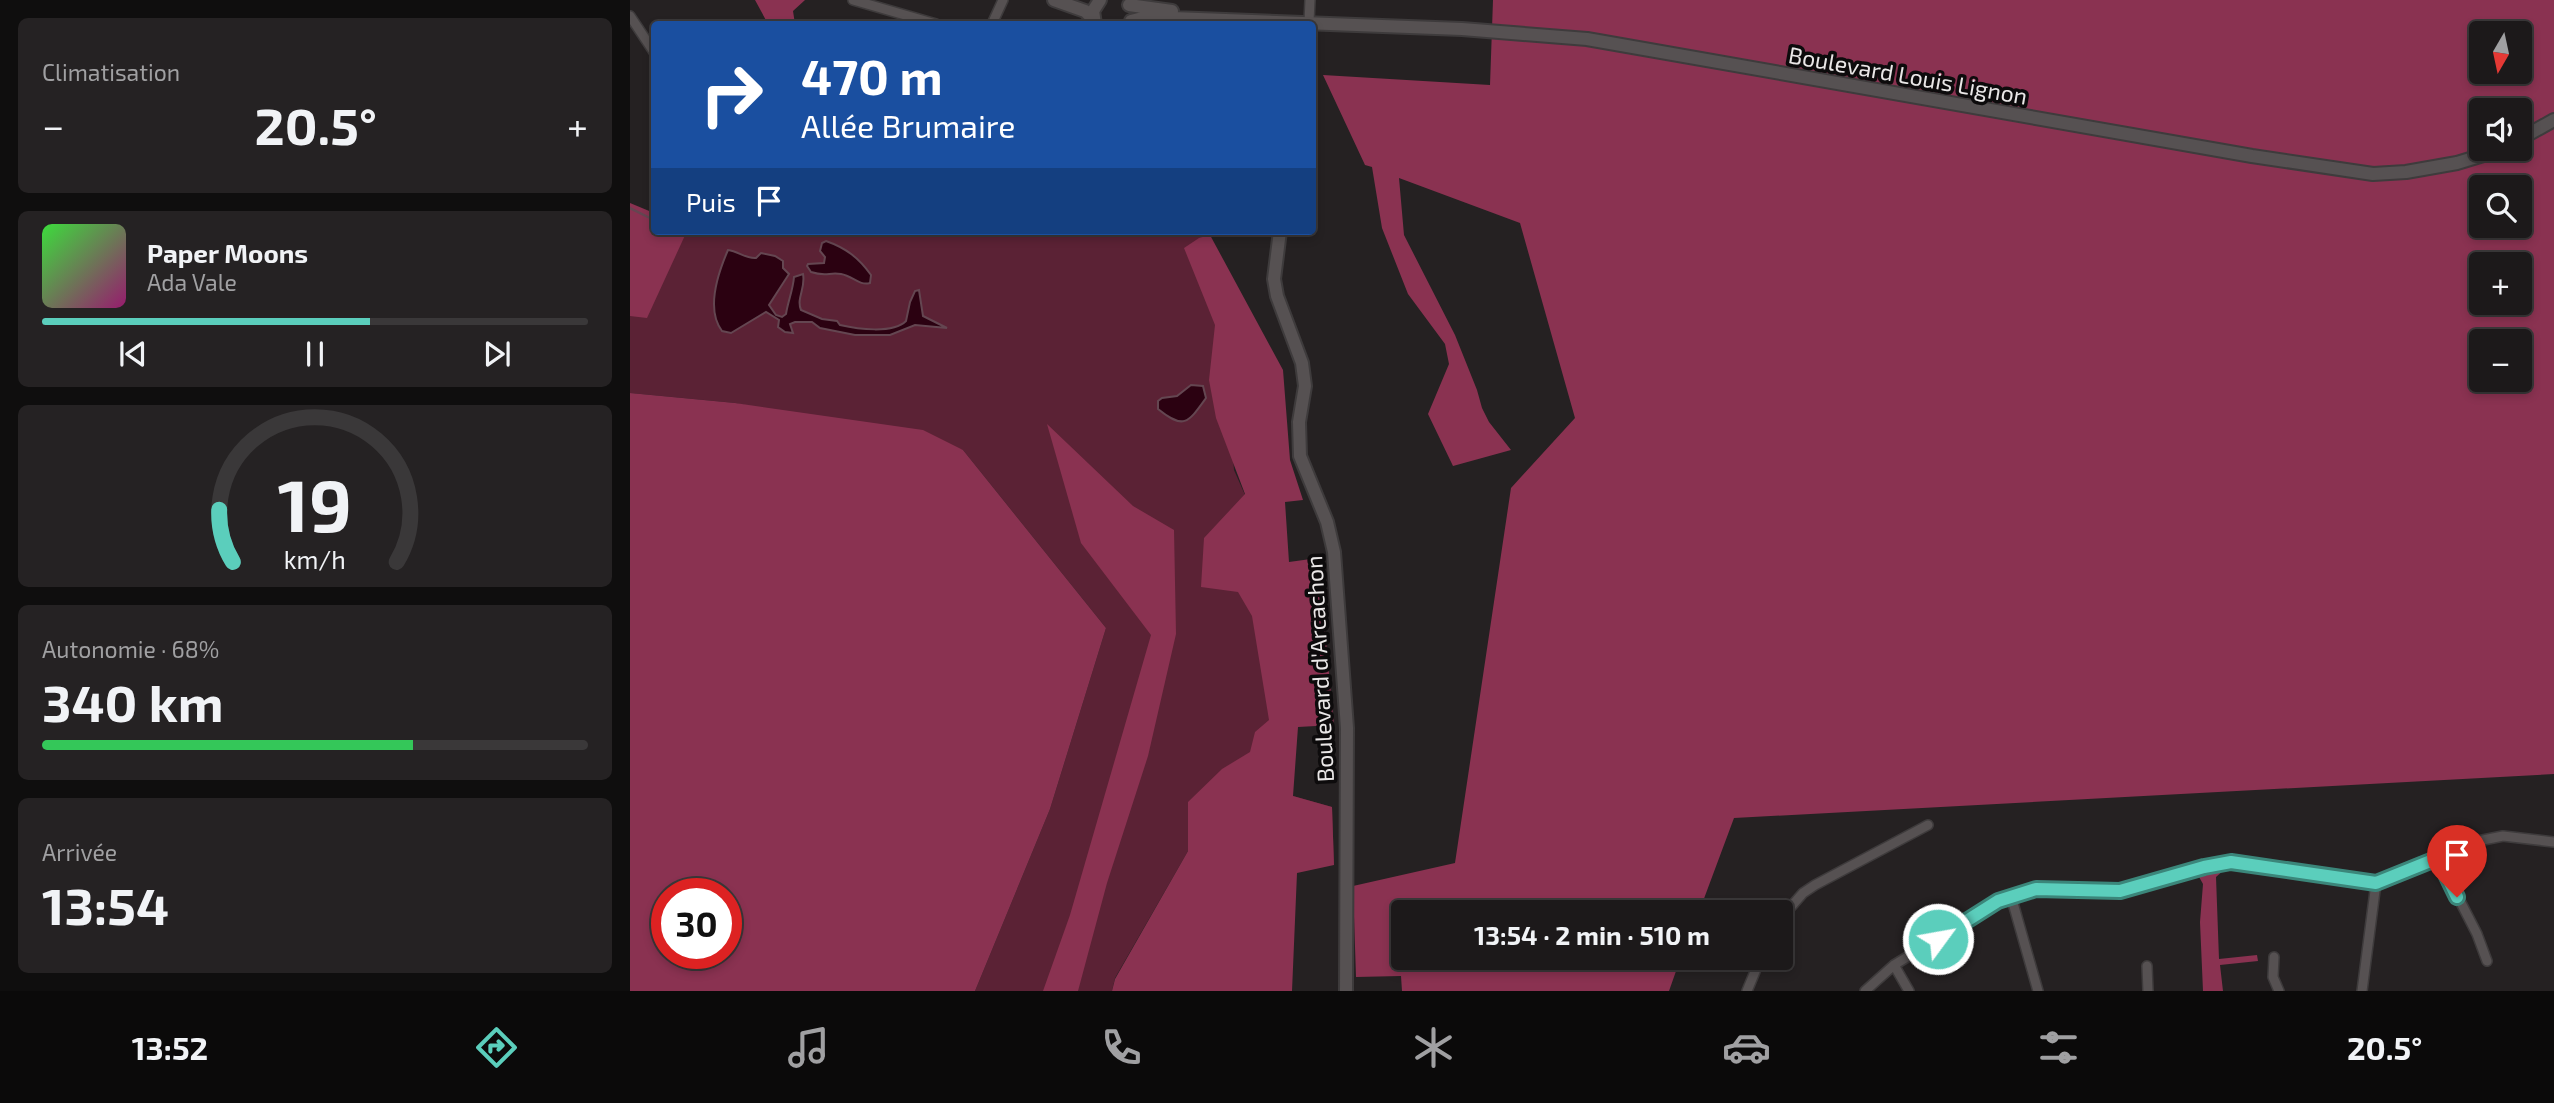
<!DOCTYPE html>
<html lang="fr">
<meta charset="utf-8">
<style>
:root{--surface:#1c191a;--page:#252223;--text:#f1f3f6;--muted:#a0a0a2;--line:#3a3839;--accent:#5bcebc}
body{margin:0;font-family:"Exo 2",sans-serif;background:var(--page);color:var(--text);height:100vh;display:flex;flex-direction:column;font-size:26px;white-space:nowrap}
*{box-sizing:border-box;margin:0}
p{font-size:23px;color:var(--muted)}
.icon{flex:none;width:38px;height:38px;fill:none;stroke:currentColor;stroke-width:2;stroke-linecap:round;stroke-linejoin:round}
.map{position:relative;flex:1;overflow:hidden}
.details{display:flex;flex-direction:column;gap:18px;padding:18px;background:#0f0e0e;width:630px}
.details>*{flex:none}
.top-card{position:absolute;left:21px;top:21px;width:665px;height:214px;border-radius:7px;box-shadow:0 4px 10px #0003,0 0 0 2px var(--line);background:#1a4fa0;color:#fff;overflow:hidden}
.needle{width:46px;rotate:189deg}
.fabs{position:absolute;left:1839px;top:21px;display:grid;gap:14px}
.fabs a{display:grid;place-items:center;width:63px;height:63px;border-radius:7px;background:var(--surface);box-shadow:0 4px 10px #0003,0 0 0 2px var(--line);font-size:35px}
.speed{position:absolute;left:21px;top:878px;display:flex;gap:14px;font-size:35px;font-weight:700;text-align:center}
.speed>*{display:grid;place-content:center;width:91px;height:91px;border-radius:50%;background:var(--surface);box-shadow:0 4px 10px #0003,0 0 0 2px var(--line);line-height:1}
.speed .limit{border:10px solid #d22;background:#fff;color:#111}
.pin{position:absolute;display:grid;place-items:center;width:60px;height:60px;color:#fff;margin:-72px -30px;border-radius:50% 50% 50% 0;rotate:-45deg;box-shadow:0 0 7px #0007}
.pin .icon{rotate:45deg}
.me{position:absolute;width:77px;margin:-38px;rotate:58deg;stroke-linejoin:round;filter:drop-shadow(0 0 5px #0008)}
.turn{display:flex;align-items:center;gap:24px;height:147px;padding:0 35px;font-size:32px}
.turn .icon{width:91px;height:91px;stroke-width:2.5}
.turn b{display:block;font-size:49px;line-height:60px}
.then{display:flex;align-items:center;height:66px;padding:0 35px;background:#0003;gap:14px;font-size:26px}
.big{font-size:52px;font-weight:700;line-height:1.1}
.details .card{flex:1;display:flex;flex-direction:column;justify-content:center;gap:10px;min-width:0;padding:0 24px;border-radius:10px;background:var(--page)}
.details .dial{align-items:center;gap:0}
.dial svg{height:182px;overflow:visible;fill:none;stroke:var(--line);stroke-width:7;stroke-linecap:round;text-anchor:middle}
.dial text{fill:var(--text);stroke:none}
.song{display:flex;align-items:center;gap:21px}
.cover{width:84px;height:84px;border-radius:10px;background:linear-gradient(135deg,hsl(120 70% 55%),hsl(320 70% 35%))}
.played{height:7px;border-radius:4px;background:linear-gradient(90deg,var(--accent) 60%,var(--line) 60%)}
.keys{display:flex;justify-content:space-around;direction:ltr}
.heat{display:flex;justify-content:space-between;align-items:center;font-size:38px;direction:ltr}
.charge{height:10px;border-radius:5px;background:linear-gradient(90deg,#34c759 68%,var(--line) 0)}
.trip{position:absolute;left:761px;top:900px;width:402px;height:70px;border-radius:7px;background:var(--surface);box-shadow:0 4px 10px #0003,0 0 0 2px var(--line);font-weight:700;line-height:70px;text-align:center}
.tab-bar{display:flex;height:112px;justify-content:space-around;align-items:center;background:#0b0a0a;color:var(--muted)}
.tab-bar .icon{width:49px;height:49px}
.tab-bar .active{color:var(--accent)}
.tab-bar b{font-size:32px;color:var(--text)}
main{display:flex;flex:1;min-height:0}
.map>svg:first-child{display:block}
.green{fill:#5b2235}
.forest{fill:#8a3251;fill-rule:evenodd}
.water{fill:#2b0111;stroke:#644651;stroke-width:2}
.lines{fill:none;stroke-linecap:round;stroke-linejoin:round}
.stream{stroke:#644651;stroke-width:2.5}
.minor-casing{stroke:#3e3b3c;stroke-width:12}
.secondary-casing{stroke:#3e3b3c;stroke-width:16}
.minor{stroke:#565152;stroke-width:9}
.secondary{stroke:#565152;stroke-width:12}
.route-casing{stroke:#3b867a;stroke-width:18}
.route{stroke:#5bcebc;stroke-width:12}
.labels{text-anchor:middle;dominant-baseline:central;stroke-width:7;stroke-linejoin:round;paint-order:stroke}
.street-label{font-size:23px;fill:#eae7e7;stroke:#0d0b0c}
</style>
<main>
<section class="details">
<div class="card"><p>Climatisation</p>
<div class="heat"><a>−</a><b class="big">20.5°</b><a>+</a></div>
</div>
<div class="card">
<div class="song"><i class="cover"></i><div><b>Paper Moons</b><p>Ada Vale</p></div></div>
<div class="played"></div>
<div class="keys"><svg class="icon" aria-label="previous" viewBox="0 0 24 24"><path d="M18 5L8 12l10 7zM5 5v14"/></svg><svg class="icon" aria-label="pause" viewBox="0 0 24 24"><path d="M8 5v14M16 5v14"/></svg><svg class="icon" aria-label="next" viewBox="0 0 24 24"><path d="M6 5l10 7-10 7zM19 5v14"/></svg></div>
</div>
<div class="card dial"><svg viewBox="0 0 100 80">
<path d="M14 69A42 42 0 1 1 86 69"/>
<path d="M14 69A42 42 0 0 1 8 46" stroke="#5bcebc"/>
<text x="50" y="56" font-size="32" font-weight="700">19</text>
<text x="50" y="72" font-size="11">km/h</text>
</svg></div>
<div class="card"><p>Autonomie · 68%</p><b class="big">340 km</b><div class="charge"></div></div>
<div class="card"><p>Arrivée</p><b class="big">13:54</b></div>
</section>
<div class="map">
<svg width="1924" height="991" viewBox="0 0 1924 991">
<rect width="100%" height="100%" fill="#252122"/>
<path class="green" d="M57,231H595L574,237L589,272L604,470L615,495L663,796L702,807L704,865L558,851L485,978L482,991H345L420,809L476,628L333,450L105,403L0,393V302Z"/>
<path class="forest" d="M125,0H175L163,11L165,24H138Z
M863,0H1924V774L1104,818L1069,912H774V957H1051L1039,991H772L771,976L726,977L723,886L825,863L881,488L945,418L890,223L769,178L774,235L825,335L847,390L852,408L859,422L881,450L823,466L798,414L819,364L815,344L778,294L752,228L742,167L735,165L693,75L860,85ZM1852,33H1890V72H1852ZM1852,110H1890V149H1852ZM1852,187H1890V226H1852ZM1852,264H1890V303H1852ZM1852,341H1890V380H1852Z
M0,203L24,213V231H57L17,318L0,316Z
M580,235L653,370L660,460L673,500L655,502L659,562L688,558L704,725L668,727L663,796L702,807L704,865L667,873L662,991H482L485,979L558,851V802L592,769L620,752L625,732L639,720L622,616L608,592L571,587L574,538L615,494L586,418L579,380L585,325L554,248L569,238Z
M0,393L105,403L293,430L333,450L476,628L420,809L345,991H0ZM37,894H96V954H37Z
M417,424L503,506L544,530L546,634L518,756L477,883L448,991H413L440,915L521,635L451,543Z
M1595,869L1586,877L1589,959L1627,955L1628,961L1590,965L1593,991H1573L1570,922L1573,884L1568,875Z"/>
<path class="water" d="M196,241C216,248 229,258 241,275L240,283C229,286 223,276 211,274C199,272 196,277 181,272L177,266L178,264L194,263L195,257L190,251L192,243Z
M98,250C108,251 116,259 126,258L131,253L145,256L153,261V268L159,274L139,305L146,315L152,317L156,314C158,301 163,290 164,277L173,274C176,288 166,298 171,310L192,319L207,321L210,325C227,329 263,334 276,321L280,302L285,291L289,290L293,316L317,328L285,325L260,335H225L190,328L182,322H165L160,324L163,333L155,332L148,327L149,320L136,312L101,333L92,331C76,310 88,273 98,250Z
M561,385L573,386L576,398C558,423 554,430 528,409V401L532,398L547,396Z"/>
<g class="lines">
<path class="stream" d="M0,208L24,220
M50,231L53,232"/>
<g class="minor-casing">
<path id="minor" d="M223,0L306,24
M0,16L24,52
M679,22L680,0
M362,24L373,0
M1808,858L1847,934L1857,961
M1381,896L1408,991
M1152,917L1173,893L1185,885L1298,825
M1644,957L1643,977L1649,991
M1264,965L1279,991
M1517,966L1518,991
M1117,991L1131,957
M1235,991L1264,965L1368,902L1406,889L1490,891L1574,867L1600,862L1746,883L1808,858L1838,843L1873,836L1924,842
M1732,991L1746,883"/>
</g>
<g class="secondary-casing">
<path id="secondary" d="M424,0L455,11L463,19
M499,5L542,11
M501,21L516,17L832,29L957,39L1622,156L1743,174L1776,172L1827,163L1873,149
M465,24L463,11L470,0
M1890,139L1924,120
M650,231L644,279L647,296L672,363L675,386L669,422L670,456L697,522L704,552L717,728L716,991"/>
</g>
<use href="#minor" class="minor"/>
<use href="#secondary" class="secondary"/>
</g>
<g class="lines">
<g class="route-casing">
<path id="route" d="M1308,939L1368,901L1406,889L1490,891L1574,867L1601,862L1746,883L1808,858L1827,897"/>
</g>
<use href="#route" class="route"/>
</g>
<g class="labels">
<g class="street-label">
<text transform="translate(1278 75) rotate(10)">Boulevard Louis Lignon</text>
<text transform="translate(689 669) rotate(-93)">Boulevard d'Arcachon</text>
</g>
</g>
</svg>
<div class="fabs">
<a><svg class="needle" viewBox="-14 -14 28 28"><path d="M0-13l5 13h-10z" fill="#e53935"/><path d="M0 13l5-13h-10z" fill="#a0a0a2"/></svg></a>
<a><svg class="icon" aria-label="sound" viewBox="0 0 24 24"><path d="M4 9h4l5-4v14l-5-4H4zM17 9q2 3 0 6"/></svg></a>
<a><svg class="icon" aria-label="search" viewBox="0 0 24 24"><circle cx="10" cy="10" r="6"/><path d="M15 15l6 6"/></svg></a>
<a>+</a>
<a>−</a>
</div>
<div class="speed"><div class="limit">30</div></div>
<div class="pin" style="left:1827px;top:897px;background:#d93025"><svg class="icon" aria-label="arrive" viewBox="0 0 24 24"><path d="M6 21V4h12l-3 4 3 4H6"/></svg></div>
<svg class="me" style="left:1308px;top:939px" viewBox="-20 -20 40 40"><circle r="17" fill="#5bcebc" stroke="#fff" stroke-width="3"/><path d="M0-11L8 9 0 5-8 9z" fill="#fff"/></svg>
<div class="trip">13:54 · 2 min · 510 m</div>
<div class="top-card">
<div class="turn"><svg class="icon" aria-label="right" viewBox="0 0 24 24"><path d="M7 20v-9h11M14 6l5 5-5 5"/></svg><div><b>470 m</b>Allée Brumaire</div></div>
<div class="then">Puis<svg class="icon" aria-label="arrive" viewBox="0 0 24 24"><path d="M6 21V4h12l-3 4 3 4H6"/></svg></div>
</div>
</div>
</main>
<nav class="tab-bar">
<b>13:52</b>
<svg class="icon active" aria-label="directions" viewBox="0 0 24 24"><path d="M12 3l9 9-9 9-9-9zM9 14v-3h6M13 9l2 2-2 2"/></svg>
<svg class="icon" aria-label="music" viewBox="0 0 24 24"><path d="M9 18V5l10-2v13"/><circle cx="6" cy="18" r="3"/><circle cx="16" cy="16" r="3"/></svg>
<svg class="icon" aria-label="phone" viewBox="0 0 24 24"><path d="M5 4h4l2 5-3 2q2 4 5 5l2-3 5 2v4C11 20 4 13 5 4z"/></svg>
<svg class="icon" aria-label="climate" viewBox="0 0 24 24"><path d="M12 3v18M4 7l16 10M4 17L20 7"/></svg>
<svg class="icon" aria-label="car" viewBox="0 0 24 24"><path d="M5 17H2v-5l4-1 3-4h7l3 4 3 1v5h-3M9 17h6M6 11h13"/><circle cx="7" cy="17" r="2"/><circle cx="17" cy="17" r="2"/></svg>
<svg class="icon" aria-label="filters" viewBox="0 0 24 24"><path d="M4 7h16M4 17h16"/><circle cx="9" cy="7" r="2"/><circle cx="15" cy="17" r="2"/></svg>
<b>20.5°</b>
</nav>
